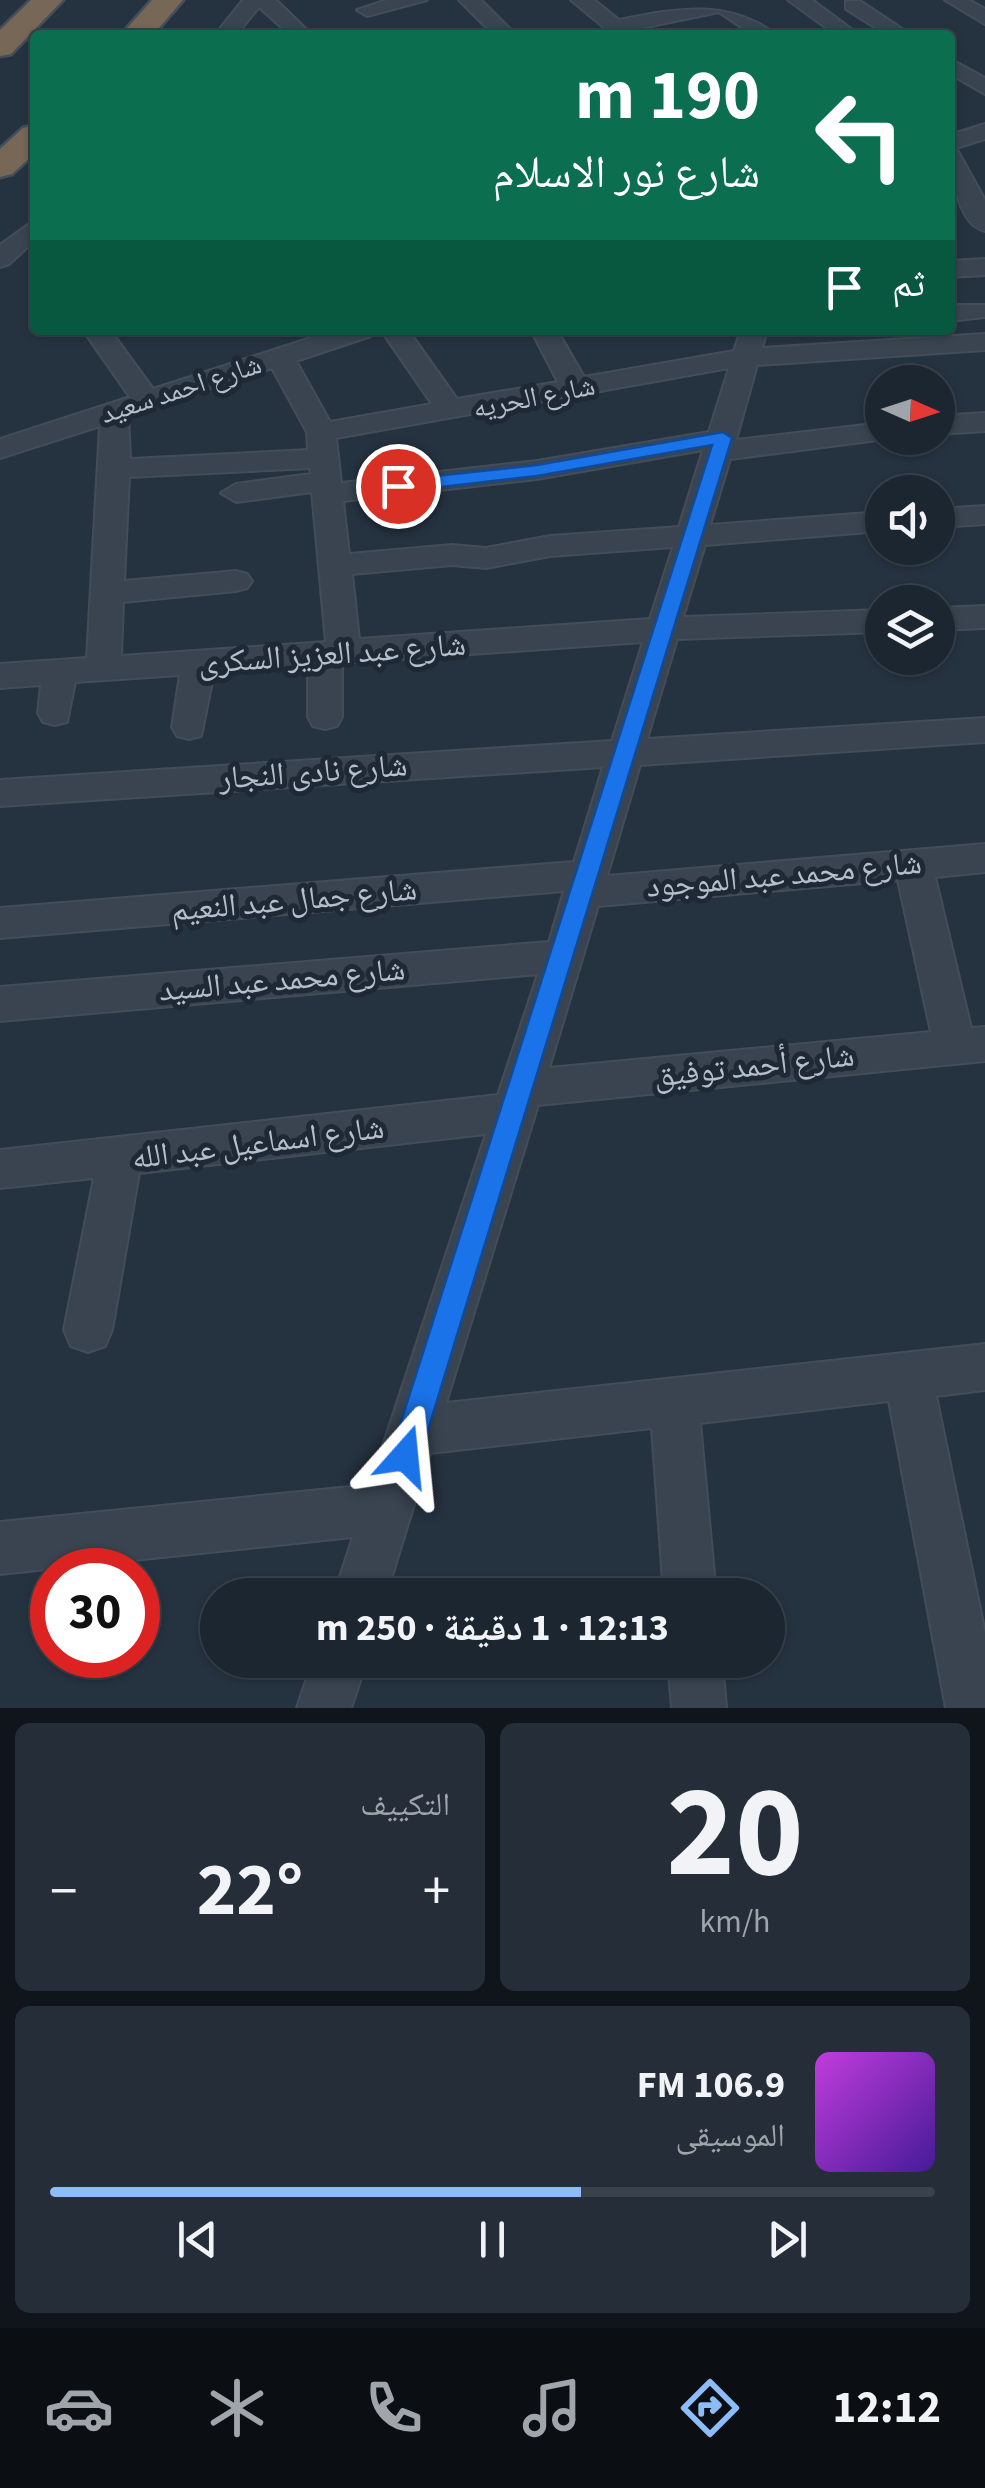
<!DOCTYPE html>
<html lang="ar">
<meta charset="utf-8">
<style>
:root{--surface:#1c2630;--page:#252e38;--text:#f1f3f6;--muted:#a0a5ab;--line:#3a434c;--accent:#8cbdf9}
body{margin:0;font-family:"Source Sans 3","Noto Naskh Arabic",sans-serif;background:var(--page);color:var(--text);direction:rtl;height:100vh;display:flex;flex-direction:column;font-size:38px;white-space:nowrap}
*{box-sizing:border-box;margin:0}
p{font-size:32px;color:var(--muted)}
.icon{flex:none;width:55px;height:55px;fill:none;stroke:currentColor;stroke-width:2;stroke-linecap:round;stroke-linejoin:round}
.map{position:relative;height:1708px;overflow:hidden;direction:ltr}
.drawer{display:flex;flex-direction:column;gap:15px;padding:15px;background:#0f151a;flex:1}
.drawer>*{flex:none}
.hud{position:absolute;left:30px;top:30px;width:925px;height:305px;border-radius:10px;box-shadow:0 2px 8px #0004,0 0 0 2px var(--line);direction:rtl;background:#0b6e4f;color:#fff;overflow:hidden}
.needle{width:65px;rotate:93deg}
.controls{position:absolute;left:865px;top:365px;display:grid;gap:20px}
.controls a{display:grid;place-items:center;width:90px;height:90px;border-radius:50%;background:var(--surface);box-shadow:0 2px 8px #0004,0 0 0 2px var(--line);font-size:50px}
.speed{position:absolute;left:30px;top:1548px;display:flex;gap:20px;font-size:50px;font-weight:700;text-align:center}
.speed>*{display:grid;place-content:center;width:130px;height:130px;border-radius:50%;background:var(--surface);box-shadow:0 2px 8px #0004,0 0 0 2px var(--line);line-height:1}
.speed .limit{border:15px solid #d22;background:#fff;color:#111}
.pin{position:absolute;display:grid;place-items:center;width:85px;height:85px;color:#fff;margin:-42px;border:5px solid #fff;border-radius:50%;box-shadow:0 2px 10px #0007}
.me{position:absolute;width:110px;margin:-55px;rotate:18deg;stroke-linejoin:round;filter:drop-shadow(0 0 8px #0008)}
.turn{display:flex;align-items:center;gap:35px;height:210px;padding:0 30px;font-size:45px}
.turn .icon{width:130px;height:130px;stroke-width:2.5}
.turn b{display:block;font-size:70px;line-height:85px}
.then{display:flex;align-items:center;height:95px;padding:0 30px;background:#0003;gap:20px;font-size:38px}
.big{font-size:75px;font-weight:700;line-height:1.1}
.drawer .card{flex:1;display:flex;flex-direction:column;justify-content:center;gap:15px;min-width:0;padding:0 35px;border-radius:15px;background:var(--page)}
.drawer .dial{align-items:center;gap:0}
.dial b{font-size:130px;line-height:1}
.song{display:flex;align-items:center;gap:30px}
.cover{width:120px;height:120px;border-radius:15px;background:linear-gradient(135deg,hsl(290 70% 55%),hsl(260 70% 35%))}
.played{height:10px;border-radius:5px;background:linear-gradient(90deg,var(--accent) 60%,var(--line) 60%)}
.keys{display:flex;justify-content:space-around;direction:ltr}
.heat{display:flex;justify-content:space-between;align-items:center;font-size:55px;direction:ltr}
.drawer .tiles{flex:1;display:grid;gap:15px;grid-template-columns:1fr 1fr}
.card:last-child{grid-column:span 2}
.trip{position:absolute;left:200px;top:1578px;width:585px;height:100px;border-radius:50px;background:var(--surface);box-shadow:0 2px 8px #0004,0 0 0 2px var(--line);font-weight:700;line-height:100px;text-align:center;direction:rtl}
.menu{display:flex;height:160px;justify-content:space-around;align-items:center;background:#0b0f13;color:var(--muted)}
.menu .icon{width:70px;height:70px}
.menu .selected{color:var(--accent)}
.menu b{font-size:45px;color:var(--text)}
.map>svg:first-child{display:block}
.lines{fill:none;stroke-linecap:round;stroke-linejoin:round}
.street-casing{stroke:#424d59;stroke-width:4}
.highway-casing{stroke:#444f5a;stroke-width:5}
.street{fill:#394450;fill-rule:evenodd}
.highway{fill:#766756;fill-rule:evenodd}
.route{fill:#1a73e8;stroke:#114b97;stroke-width:2.5}
.labels{text-anchor:middle;dominant-baseline:central;stroke-width:10;stroke-linejoin:round;paint-order:stroke}
.far-street-label{font-size:28px;fill:#b5bfca;stroke:#1e2935}
.street-label{font-size:32px;fill:#b5bfca;stroke:#1e2935}
</style>
<div class="map">
<svg width="985" height="1708" viewBox="0 0 985 1708">
<rect width="100%" height="100%" fill="#253240"/>
<g class="lines">
<g class="street-casing">
<path id="street" d="M243,0H276L312,35H290L259,7L236,35H215Z
M387,0H427L367,16L357,10Z
M459,0H481L516,35H494Z
M571,0H594L619,20C682,7 729,0 777,35H753L719,12L632,30L636,35H613Z
M788,0H812L854,31L836,35Z
M945,0H969L985,9V24Z
M846,1H860L911,35H887L846,9Z
M950,59L985,78V94L950,74Z
M985,124V139L956,148L985,200V231C954,224 950,161 950,135Z
M35,220V240L9,264L0,267V245Z
M985,259V275L950,277V261Z
M950,305H985V317L950,321Z
M83,330H110L153,389L335,330H375L371,336L296,361L330,422L432,404L381,330H408L457,399L558,382L531,330H557L584,377L734,351L741,330H767L762,348L985,334V350L757,365L736,440L882,423V438H893L730,459L710,525L882,512V531L705,545L683,617L882,610V632L677,639L647,739L985,718V742L640,765L607,876L985,844V872L935,877L971,1028L985,1027V1061L538,1105L446,1403L985,1344V1390L936,1396L985,1633V1708H946L889,1401L700,1423L716,1595H664L652,1428L430,1453L386,1595H334L353,1537L0,1574V1522L370,1485L486,1134L139,1173L112,1330L105,1346L88,1352L71,1346L64,1330L94,1178L0,1188V1150L498,1095L538,974L0,1021V987L549,942L564,891L0,938V908L574,862L603,767L0,806V780L612,741L643,642L342,663V717L337,726L325,729L313,726L308,717V665L214,672L201,736L189,739L177,736L172,727L180,675L75,682L67,722L55,725L43,722L38,713L41,685L0,688V664L87,658L100,426L0,458V439L130,397ZM272,368L307,432L308,450L130,459L128,416ZM729,368L709,432L537,461L341,483L336,438ZM703,450L679,527L550,536L486,548L452,545L349,554L343,501L537,479ZM310,468L311,474L236,484L221,493L236,502L312,492L326,642L121,656L123,602L236,591L247,588L252,581L247,574L236,571L124,581L129,477ZM673,547L650,619L359,639L352,574L452,565L486,568L550,556ZM898,880L931,1032L549,1068L598,906Z
M985,413V431L938,434V416Z
M985,506V524L938,527V509Z
M985,606V628L938,630V608Z
M313,1660H367L351,1708H297Z
M668,1660H722L726,1708H672Z"/>
</g>
<g class="highway-casing">
<path id="highway" d="M31,0H63L11,54L0,56V30Z
M152,0H183L153,35H121Z
M35,125V153L12,174L0,177V149L23,128Z"/>
</g>
<use href="#street" class="street"/>
<use href="#highway" class="highway"/>
</g>
<path class="route" d="M723,432L732,438L420,1456L416,1467L405,1471L394,1467L390,1456L712,445L537,476L398,492L389,486L398,480L537,465Z"/>
<g class="labels">
<g class="far-street-label">
<text transform="translate(181 389) rotate(-18)">شارع احمد سعيد</text>
<text transform="translate(534 397) rotate(-11)">شارع الحريه</text>
</g>
<g class="street-label">
<text transform="translate(332 654) rotate(-4)">شارع عبد العزيز السكرى</text>
<text transform="translate(313 772) rotate(-4)">شارع نادى النجار</text>
<text transform="translate(784 875) rotate(-5)">شارع محمد عبد الموجود</text>
<text transform="translate(294 900) rotate(-5)">شارع جمال عبد النعيم</text>
<text transform="translate(282 980) rotate(-5)">شارع محمد عبد السيد</text>
<text transform="translate(754 1066) rotate(-6)">شارع أحمد توفيق</text>
<text transform="translate(258 1143) rotate(-7)">شارع اسماعيل عبد الله</text>
</g>
</g>
</svg>
<div class="controls">
<a><svg class="needle" viewBox="-14 -14 28 28"><path d="M0-13l5 13h-10z" fill="#e53935"/><path d="M0 13l5-13h-10z" fill="#a0a5ab"/></svg></a>
<a><svg class="icon" aria-label="sound" viewBox="0 0 24 24"><path d="M4 9h4l5-4v14l-5-4H4zM17 9q2 3 0 6"/></svg></a>
<a><svg class="icon" aria-label="layers" viewBox="0 0 24 24"><path d="M12 4l9 5-9 5-9-5zM3 14l9 5 9-5"/></svg></a>
</div>
<div class="speed"><div class="limit">30</div></div>
<div class="pin" style="left:398px;top:486px;background:#d93025"><svg class="icon" aria-label="arrive" viewBox="0 0 24 24"><path d="M6 21V4h12l-3 4 3 4H6"/></svg></div>
<svg class="me" style="left:405px;top:1456px" viewBox="-20 -20 40 40"><path d="M0-17L14 15 0 8-14 15z" fill="#1a73e8" stroke="#fff" stroke-width="4"/></svg>
<div class="trip">12:13 · 1 دقيقة · 250 m</div>
<div class="hud">
<div class="turn"><svg class="icon" aria-label="left" viewBox="0 0 24 24"><path d="M17 20v-9H6M10 6l-5 5 5 5"/></svg><div><b>190 m</b>شارع نور الاسلام</div></div>
<div class="then">ثم<svg class="icon" aria-label="arrive" viewBox="0 0 24 24"><path d="M6 21V4h12l-3 4 3 4H6"/></svg></div>
</div>
</div>
<section class="drawer">
<div class="tiles">
<div class="card dial"><b>20</b><p>km/h</p></div>
<div class="card"><p>التكييف</p>
<div class="heat"><a>−</a><b class="big">22°</b><a>+</a></div>
</div>
<div class="card">
<div class="song"><i class="cover"></i><div><b>106.9 FM</b><p>الموسيقى</p></div></div>
<div class="played"></div>
<div class="keys"><svg class="icon" aria-label="previous" viewBox="0 0 24 24"><path d="M18 5L8 12l10 7zM5 5v14"/></svg><svg class="icon" aria-label="pause" viewBox="0 0 24 24"><path d="M8 5v14M16 5v14"/></svg><svg class="icon" aria-label="next" viewBox="0 0 24 24"><path d="M6 5l10 7-10 7zM19 5v14"/></svg></div>
</div>
</div>
</section>
<nav class="menu">
<b>12:12</b>
<svg class="icon selected" aria-label="directions" viewBox="0 0 24 24"><path d="M12 3l9 9-9 9-9-9zM9 14v-3h6M13 9l2 2-2 2"/></svg>
<svg class="icon" aria-label="music" viewBox="0 0 24 24"><path d="M9 18V5l10-2v13"/><circle cx="6" cy="18" r="3"/><circle cx="16" cy="16" r="3"/></svg>
<svg class="icon" aria-label="phone" viewBox="0 0 24 24"><path d="M5 4h4l2 5-3 2q2 4 5 5l2-3 5 2v4C11 20 4 13 5 4z"/></svg>
<svg class="icon" aria-label="climate" viewBox="0 0 24 24"><path d="M12 3v18M4 7l16 10M4 17L20 7"/></svg>
<svg class="icon" aria-label="car" viewBox="0 0 24 24"><path d="M5 17H2v-5l4-1 3-4h7l3 4 3 1v5h-3M9 17h6M6 11h13"/><circle cx="7" cy="17" r="2"/><circle cx="17" cy="17" r="2"/></svg>
</nav>
